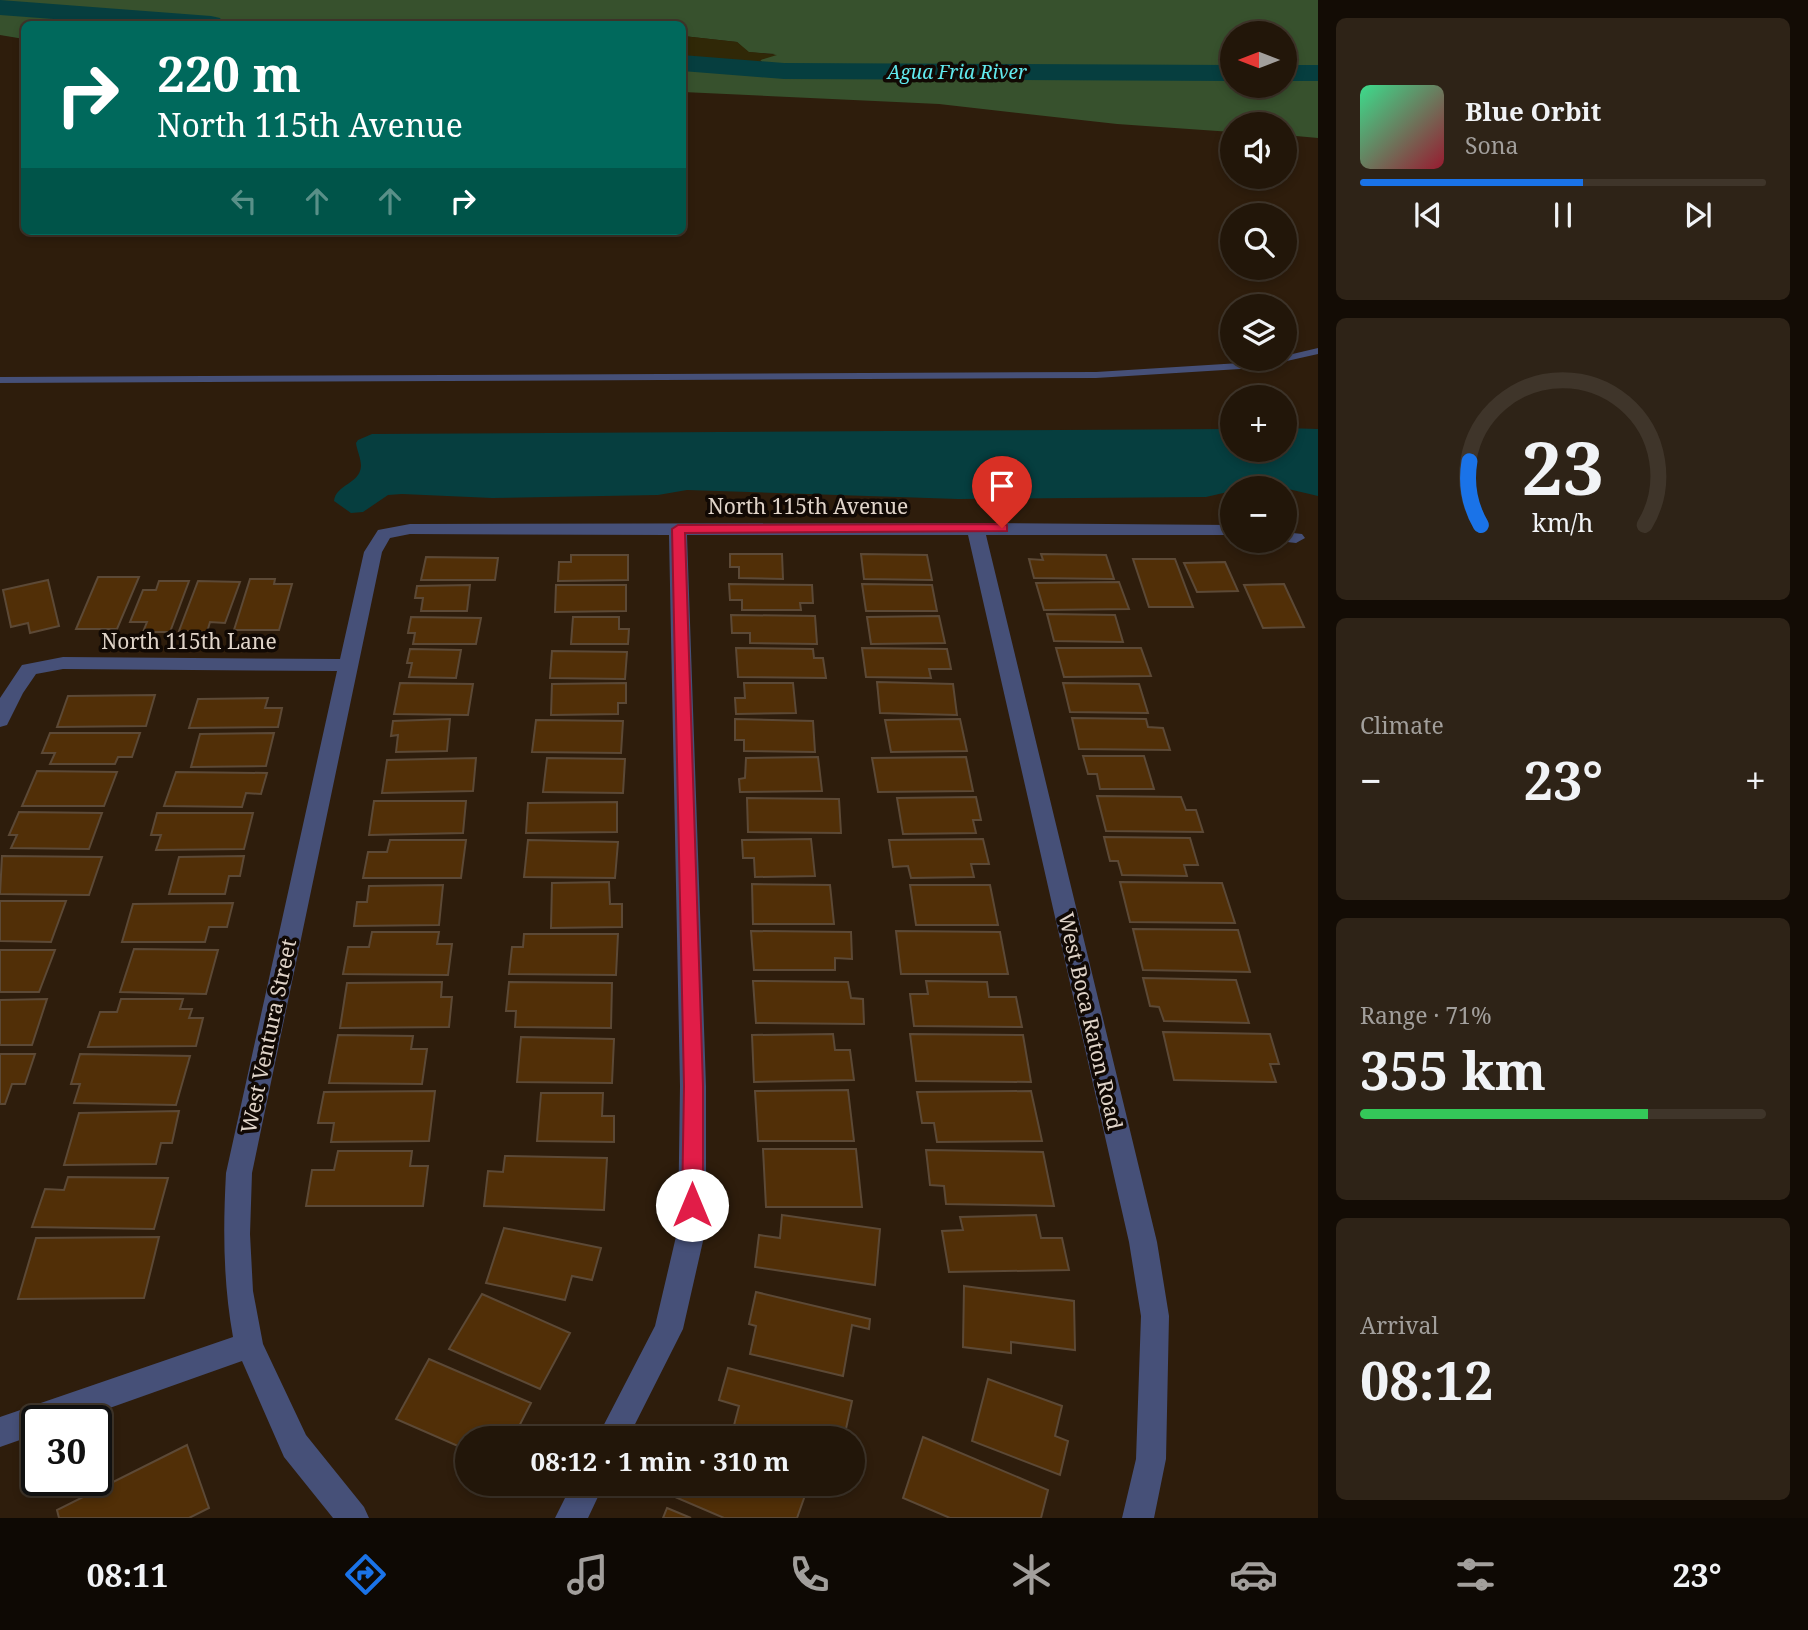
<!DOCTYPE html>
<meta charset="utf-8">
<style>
:root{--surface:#221609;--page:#2e2317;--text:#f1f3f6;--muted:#a29f9c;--line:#3f352a;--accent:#1a73e8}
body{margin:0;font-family:"Noto Serif",serif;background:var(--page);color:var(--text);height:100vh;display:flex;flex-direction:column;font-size:26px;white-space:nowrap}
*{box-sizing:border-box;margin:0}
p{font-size:23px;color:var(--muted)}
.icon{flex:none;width:38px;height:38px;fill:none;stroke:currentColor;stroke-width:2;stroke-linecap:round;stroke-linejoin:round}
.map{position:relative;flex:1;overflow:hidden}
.sheet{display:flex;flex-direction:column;gap:18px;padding:18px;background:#130c05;width:490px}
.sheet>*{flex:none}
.hud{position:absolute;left:21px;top:21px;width:665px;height:214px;border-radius:10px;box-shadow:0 4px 10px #0003,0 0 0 2px var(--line);background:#00695c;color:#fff;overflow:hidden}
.needle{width:46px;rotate:270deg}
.controls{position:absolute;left:1220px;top:21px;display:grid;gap:14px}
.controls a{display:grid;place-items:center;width:77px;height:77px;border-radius:50%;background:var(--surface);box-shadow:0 4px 10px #0003,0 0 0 2px var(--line);font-size:35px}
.speed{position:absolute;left:21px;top:1405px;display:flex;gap:14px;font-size:35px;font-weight:700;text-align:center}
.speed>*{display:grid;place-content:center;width:91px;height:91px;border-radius:50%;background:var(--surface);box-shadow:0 4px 10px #0003,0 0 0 2px var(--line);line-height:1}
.speed .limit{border:4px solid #111;border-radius:10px;background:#fff;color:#111}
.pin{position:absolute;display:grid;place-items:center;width:60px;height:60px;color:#fff;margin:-72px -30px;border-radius:50% 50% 50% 0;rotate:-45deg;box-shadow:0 0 7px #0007}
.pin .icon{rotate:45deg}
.me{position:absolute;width:77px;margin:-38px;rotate:0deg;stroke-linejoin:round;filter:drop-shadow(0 0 5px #0008)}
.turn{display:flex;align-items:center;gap:24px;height:147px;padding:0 21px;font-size:32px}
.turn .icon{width:91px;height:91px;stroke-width:2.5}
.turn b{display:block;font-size:49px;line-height:60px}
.lanes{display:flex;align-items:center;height:66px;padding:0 21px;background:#0003;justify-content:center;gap:35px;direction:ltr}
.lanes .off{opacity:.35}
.big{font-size:52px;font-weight:700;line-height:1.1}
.sheet .card{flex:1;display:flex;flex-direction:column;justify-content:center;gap:10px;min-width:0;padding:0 24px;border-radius:10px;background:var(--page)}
.sheet .dial{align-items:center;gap:0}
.dial svg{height:182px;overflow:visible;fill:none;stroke:var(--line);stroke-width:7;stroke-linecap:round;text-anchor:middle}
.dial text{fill:var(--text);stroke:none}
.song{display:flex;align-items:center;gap:21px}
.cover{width:84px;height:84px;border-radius:10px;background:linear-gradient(135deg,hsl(150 70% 55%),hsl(350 70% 35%))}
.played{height:7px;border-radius:4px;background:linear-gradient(90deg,var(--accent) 55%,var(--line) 55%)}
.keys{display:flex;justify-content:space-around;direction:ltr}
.heat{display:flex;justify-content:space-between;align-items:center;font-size:38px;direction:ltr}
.charge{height:10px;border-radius:5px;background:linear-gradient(90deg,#34c759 71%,var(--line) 0)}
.trip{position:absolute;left:455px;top:1426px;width:410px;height:70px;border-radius:35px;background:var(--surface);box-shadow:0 4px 10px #0003,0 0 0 2px var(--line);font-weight:700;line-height:70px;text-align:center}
.menu{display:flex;height:112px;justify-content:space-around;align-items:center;background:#0e0904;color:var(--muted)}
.menu .icon{width:49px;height:49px}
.menu .active{color:var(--accent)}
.menu b{font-size:32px;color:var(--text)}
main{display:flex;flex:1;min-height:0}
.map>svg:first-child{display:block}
.green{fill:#37512d;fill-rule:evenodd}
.sand{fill:#302807}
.water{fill:#063e3f}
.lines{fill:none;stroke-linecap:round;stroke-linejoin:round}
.river{fill:#063e3f;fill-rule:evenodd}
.building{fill:#512f07;stroke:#5c4936;stroke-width:2}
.lane{fill:#465078;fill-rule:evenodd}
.street{fill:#465078;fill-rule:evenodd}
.route{fill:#e11d48;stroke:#92132f;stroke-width:2}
.labels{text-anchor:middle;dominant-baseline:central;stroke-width:7;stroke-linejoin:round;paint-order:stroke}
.far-water-label{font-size:19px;font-style:italic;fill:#61eaef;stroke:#110904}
.street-label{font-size:21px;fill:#e0d4c9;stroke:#110904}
</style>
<main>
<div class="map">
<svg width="1318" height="1518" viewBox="0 0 1318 1518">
<rect width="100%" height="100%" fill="#2e1d0c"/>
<path class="green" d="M0,0H1318V138L1285,135L1284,124H1232V132L1117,124L939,104L683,92V66L772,73L775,65L764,64L760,60L775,54L748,52L737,42L683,36L682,24H24V39L0,35ZM1232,33H1284V86H1232Z"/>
<path class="sand" d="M683,36L737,42L749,52L777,55L760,60L764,64L775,65L772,73L683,66Z"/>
<path class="water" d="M1285,428L1318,429V496L1284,488H1232V491L1206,497L958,499L687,490L658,495L492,498L402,494L388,495L363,512L351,513L334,501C336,484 360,484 361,466C361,458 357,451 356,443L358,440L372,434L1232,429V450H1284Z"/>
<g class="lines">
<path class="river" d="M0,0L211,16L220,18L224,24H120L0,15Z
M682,55L784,63L1232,65V81L784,79L682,71Z
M1284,65H1318V81H1284Z"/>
</g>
<path class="building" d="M730,554H782L783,579L739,578V567H730Z
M861,554L927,555L932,580L864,579Z
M1041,554L1106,555L1114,579L1034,578L1029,559L1043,560Z
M571,555H628V580L558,581L559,562H571Z
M426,557L498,558L495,580H421Z
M1133,559H1175L1193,607H1149Z
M1225,562L1238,591L1197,592L1184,563Z
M98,577H139L117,629H76Z
M250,579H275L274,584H292L279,630H234Z
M48,580L59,626L30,633L28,623L11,627L3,590Z
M159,581H189L170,632H143L147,622H130L143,590H156Z
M198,581L240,582L225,623L210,622L207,632L179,631Z
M1119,582L1129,609L1044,610L1036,583Z
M729,584L812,585L813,603H800L801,610H742V600H730Z
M862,584L932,585L937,611H866Z
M1284,584L1304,627L1263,628L1244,585Z
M470,585L467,611H421L423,598H415L417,586Z
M556,585H626V611L555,612Z
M1047,614L1115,615L1123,642L1054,641Z
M731,615L815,616L817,644L750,643V633H732Z
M939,616L945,643L871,644L867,617Z
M411,617L481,618L476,644H413L415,633H408Z
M573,617H619V629H629L628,644H571Z
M736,648L813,649L814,658H823L826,678L738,677Z
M862,648L947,649L951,669H929L931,678L866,677Z
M1056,648H1141L1151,676L1064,677Z
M410,649L461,650L456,678L409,677L412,663H407Z
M552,651L627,652L625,679L550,678Z
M877,682L953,684L957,715L880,713Z
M400,683L473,684L468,715L394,714Z
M626,683V703H618V714L551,715L552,684Z
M744,683H793L796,713L736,714L735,698H745Z
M1063,683L1139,684L1148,713L1070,712Z
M155,695L146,726L57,727L68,696Z
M268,698L265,708H282L278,727L189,728L198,699Z
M1072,718L1146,719L1148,727L1163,728L1170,750L1079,749Z
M450,719L447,751L396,752L398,735L391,736L393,721Z
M735,719L813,721L815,752L744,751V740H735Z
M960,719L967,751L891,752L885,720Z
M536,720L623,721L621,753L532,752Z
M50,733H140L132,757H118L115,764H50L55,753H42Z
M274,733L266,766L191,767L200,734Z
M1083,756H1144L1154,789H1100L1097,774H1088Z
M818,757L822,791L740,792L739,779L745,778L746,758Z
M966,757L973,791L878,792L872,758Z
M476,758L473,791L382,793L387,760Z
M547,758L625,759L623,793L543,792Z
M37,771L117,772L104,806H22Z
M176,772L267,773L261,794L246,793L242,807L164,806Z
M1097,796L1181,797L1186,810H1196L1203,832L1106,831Z
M976,797L981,820H973L976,833L903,834L897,798Z
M747,798L839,799L841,833L748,832Z
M374,801H466L463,833L369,835Z
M617,802V832L526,833L528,803Z
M19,812L102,813L89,849L11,848L17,835H9Z
M157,813H253L244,849L156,850L161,835H151Z
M1104,837L1190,838L1198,865H1184L1187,876L1122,875L1118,861H1110Z
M811,839L815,876L755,877L754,858H743L742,840Z
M983,839L989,864H971L974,877L911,878L908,866L893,867L889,840Z
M390,840H466L461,878H363L368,852H387Z
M528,840L618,842L615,878L524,877Z
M2,856L102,857L89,895L0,894Z
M244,856L240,876H229L225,894H169L179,857Z
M609,882L610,904H622V927L551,928L552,883Z
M1120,882L1222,883L1235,923L1130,922Z
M752,884L830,885L834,924H753Z
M443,885L439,925L354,926L357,902H367L369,886Z
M910,885H990L998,925H916Z
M0,901H66L51,942L0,941Z
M233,903L227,927H209L205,942H122L133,904Z
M1133,929L1238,930L1250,972L1143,970Z
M751,931L851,932L852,959L835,958V970H754Z
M896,931L1000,932L1008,974H901Z
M372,932H439L437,944H452L448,975L343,974L348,947H369Z
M524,934H618L616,975L509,974L512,947H523Z
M134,949L218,950L206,994L120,992Z
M0,950H55L39,992H0Z
M1143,978L1236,980L1249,1023L1164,1021L1159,1007L1150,1006Z
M753,981L848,982L851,998L863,999L864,1024L756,1023Z
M926,981L987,982L989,997H1016L1022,1027L914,1026L910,994H928Z
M442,982L441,997H452L449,1027L340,1028L347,983Z
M509,982L612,983L611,1028L515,1027L516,1011H506Z
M47,999L32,1045H0V1000Z
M121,999H183L180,1009H192L189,1018H203L196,1046L88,1047L100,1012H117Z
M1163,1032L1270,1034L1279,1064H1270L1276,1082L1174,1080Z
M833,1034L835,1050H850L854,1080L754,1082L752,1035Z
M910,1034L1023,1035L1031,1082L916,1081Z
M338,1035L413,1036L411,1049H427L422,1084L329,1083Z
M521,1037L614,1039L612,1083L517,1082Z
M0,1054H35L25,1084H12L5,1104H0Z
M80,1054L190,1056L176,1105L74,1103L80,1084H71Z
M848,1090L854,1141H758L755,1091Z
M435,1091L429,1141L331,1142L334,1123H318L324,1092Z
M1031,1091L1042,1141L937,1142L934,1123H922L917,1092Z
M541,1093H603L602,1116H614V1142L537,1141Z
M179,1111L172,1143H161L156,1164L64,1165L79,1113Z
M763,1149H856L862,1207H766Z
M926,1150L1043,1152L1054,1206L946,1204L944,1186L930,1185Z
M338,1151H412L410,1166H428L423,1206H306L312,1170H334Z
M505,1156L607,1158L604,1210L484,1206L488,1171L503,1172Z
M68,1177L168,1178L154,1229L32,1227L45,1189L64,1190Z
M782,1215L880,1229L875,1285L755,1267L759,1235L780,1238Z
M1036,1215L1041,1238H1062L1069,1270L949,1272L942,1231L963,1230L960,1217Z
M504,1228L601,1248L592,1280L572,1276L565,1300L486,1283Z
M159,1237L144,1298L18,1299L36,1238Z
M964,1286L1074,1301L1075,1350L1011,1342V1353L963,1347Z
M756,1292L870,1319L869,1329L852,1325L843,1376L750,1354L756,1326L749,1324Z
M482,1294L570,1333L540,1389L449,1349Z
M429,1359L531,1403L513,1438H467V1450L396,1419Z
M728,1368L852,1401L844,1438L731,1437L739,1406L719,1400Z
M988,1379L1062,1406L1055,1436L1068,1441L1060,1475L972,1441Z
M923,1437L1048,1490L1041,1518H950L903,1498Z
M187,1445L209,1508L189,1518H59L57,1510Z
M681,1484H809L797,1518H724L675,1497Z
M667,1508L691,1518H663Z"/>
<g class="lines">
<path class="lane" d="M1318,348V354L1256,368L1096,378L0,383V377L1096,372L1256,362L1272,359H1284V356Z"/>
<path class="street" d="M975,523L1232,525V535H986L1157,1242L1169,1316L1166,1459L1154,1518H1122L1136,1459L1141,1316L1129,1242L968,535H687L706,1086V1228L683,1329L628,1438H597L655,1326L678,1228L680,1086L669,535L410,534L390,538L382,552L252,1173L250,1234L253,1291L263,1344L306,1435L364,1507L369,1518H333L284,1457L242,1361L73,1421H37V1434L0,1447V1417L233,1337C223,1281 223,1229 226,1173L337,671L63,669L36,674L23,693L7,725L0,727V698L22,665L63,657L340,659L364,552L378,530L410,524Z
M1284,532L1302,534L1305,538L1296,543L1278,541H1284Z
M572,1484H604L588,1518H555Z"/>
</g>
<path class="route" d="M1002,524L1007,525V531L685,533L703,1086V1205L700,1211L692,1214L685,1211L682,1205L684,1086L672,529L678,525Z"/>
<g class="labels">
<g class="far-water-label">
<text x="957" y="72">Agua Fria River</text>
</g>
<g class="street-label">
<text x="808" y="506">North 115th Avenue</text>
<text x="189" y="641">North 115th Lane</text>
<text transform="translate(1091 1021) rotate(77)">West Boca Raton Road</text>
<text transform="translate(268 1036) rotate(-78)">West Ventura Street</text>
</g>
</g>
</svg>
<div class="controls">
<a><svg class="needle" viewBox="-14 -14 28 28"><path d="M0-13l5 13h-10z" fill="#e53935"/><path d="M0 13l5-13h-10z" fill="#a29f9c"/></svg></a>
<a><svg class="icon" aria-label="sound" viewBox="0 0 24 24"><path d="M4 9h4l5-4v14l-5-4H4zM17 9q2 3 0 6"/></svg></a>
<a><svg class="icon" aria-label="search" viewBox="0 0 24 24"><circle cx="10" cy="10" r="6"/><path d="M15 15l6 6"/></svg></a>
<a><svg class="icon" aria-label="layers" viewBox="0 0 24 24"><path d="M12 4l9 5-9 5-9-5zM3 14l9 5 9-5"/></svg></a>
<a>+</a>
<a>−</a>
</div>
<div class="speed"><div class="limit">30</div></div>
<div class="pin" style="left:1002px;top:528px;background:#d93025"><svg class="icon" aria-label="arrive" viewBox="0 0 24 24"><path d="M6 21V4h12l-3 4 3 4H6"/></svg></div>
<svg class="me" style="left:692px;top:1205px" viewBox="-20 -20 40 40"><circle r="19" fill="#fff"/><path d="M0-13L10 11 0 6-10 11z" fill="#e11d48"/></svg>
<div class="trip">08:12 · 1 min · 310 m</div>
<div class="hud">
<div class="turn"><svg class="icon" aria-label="right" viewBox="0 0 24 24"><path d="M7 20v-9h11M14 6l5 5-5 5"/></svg><div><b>220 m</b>North 115th Avenue</div></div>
<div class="lanes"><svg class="icon off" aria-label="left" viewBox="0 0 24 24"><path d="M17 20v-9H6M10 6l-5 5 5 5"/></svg><svg class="icon off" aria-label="ahead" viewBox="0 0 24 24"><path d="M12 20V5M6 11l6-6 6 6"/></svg><svg class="icon off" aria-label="ahead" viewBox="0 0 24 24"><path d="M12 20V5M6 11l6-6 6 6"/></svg><svg class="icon" aria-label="right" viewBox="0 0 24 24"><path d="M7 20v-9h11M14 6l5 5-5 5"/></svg></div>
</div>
</div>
<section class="sheet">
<div class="card">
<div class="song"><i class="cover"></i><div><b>Blue Orbit</b><p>Sona</p></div></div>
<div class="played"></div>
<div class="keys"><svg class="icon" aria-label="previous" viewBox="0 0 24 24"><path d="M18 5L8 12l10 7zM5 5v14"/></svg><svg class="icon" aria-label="pause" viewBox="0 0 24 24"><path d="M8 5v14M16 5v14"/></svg><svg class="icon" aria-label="next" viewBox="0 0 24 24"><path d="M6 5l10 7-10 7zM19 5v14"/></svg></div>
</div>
<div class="card dial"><svg viewBox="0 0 100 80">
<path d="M14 69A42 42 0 1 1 86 69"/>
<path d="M14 69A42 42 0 0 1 9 41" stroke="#1a73e8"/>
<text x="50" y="56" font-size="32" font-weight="700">23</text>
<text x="50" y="72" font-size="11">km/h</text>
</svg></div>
<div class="card"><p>Climate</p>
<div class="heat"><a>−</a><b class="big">23°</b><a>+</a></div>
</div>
<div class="card"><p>Range · 71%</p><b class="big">355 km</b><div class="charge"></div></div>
<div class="card"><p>Arrival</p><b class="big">08:12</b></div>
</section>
</main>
<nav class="menu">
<b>08:11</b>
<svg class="icon active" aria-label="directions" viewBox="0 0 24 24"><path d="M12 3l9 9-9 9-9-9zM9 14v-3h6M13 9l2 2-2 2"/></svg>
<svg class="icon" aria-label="music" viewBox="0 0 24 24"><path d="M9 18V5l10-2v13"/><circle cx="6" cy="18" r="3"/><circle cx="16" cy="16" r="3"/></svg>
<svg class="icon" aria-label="phone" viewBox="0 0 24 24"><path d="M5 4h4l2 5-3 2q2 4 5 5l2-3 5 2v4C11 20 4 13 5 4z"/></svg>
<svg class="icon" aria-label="climate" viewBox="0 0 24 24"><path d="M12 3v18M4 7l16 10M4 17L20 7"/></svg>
<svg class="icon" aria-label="car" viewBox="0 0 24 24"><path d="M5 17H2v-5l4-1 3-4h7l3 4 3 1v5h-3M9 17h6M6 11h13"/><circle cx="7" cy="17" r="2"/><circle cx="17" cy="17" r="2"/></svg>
<svg class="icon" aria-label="filters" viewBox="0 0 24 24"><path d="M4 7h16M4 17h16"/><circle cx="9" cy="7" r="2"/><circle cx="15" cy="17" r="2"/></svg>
<b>23°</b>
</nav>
